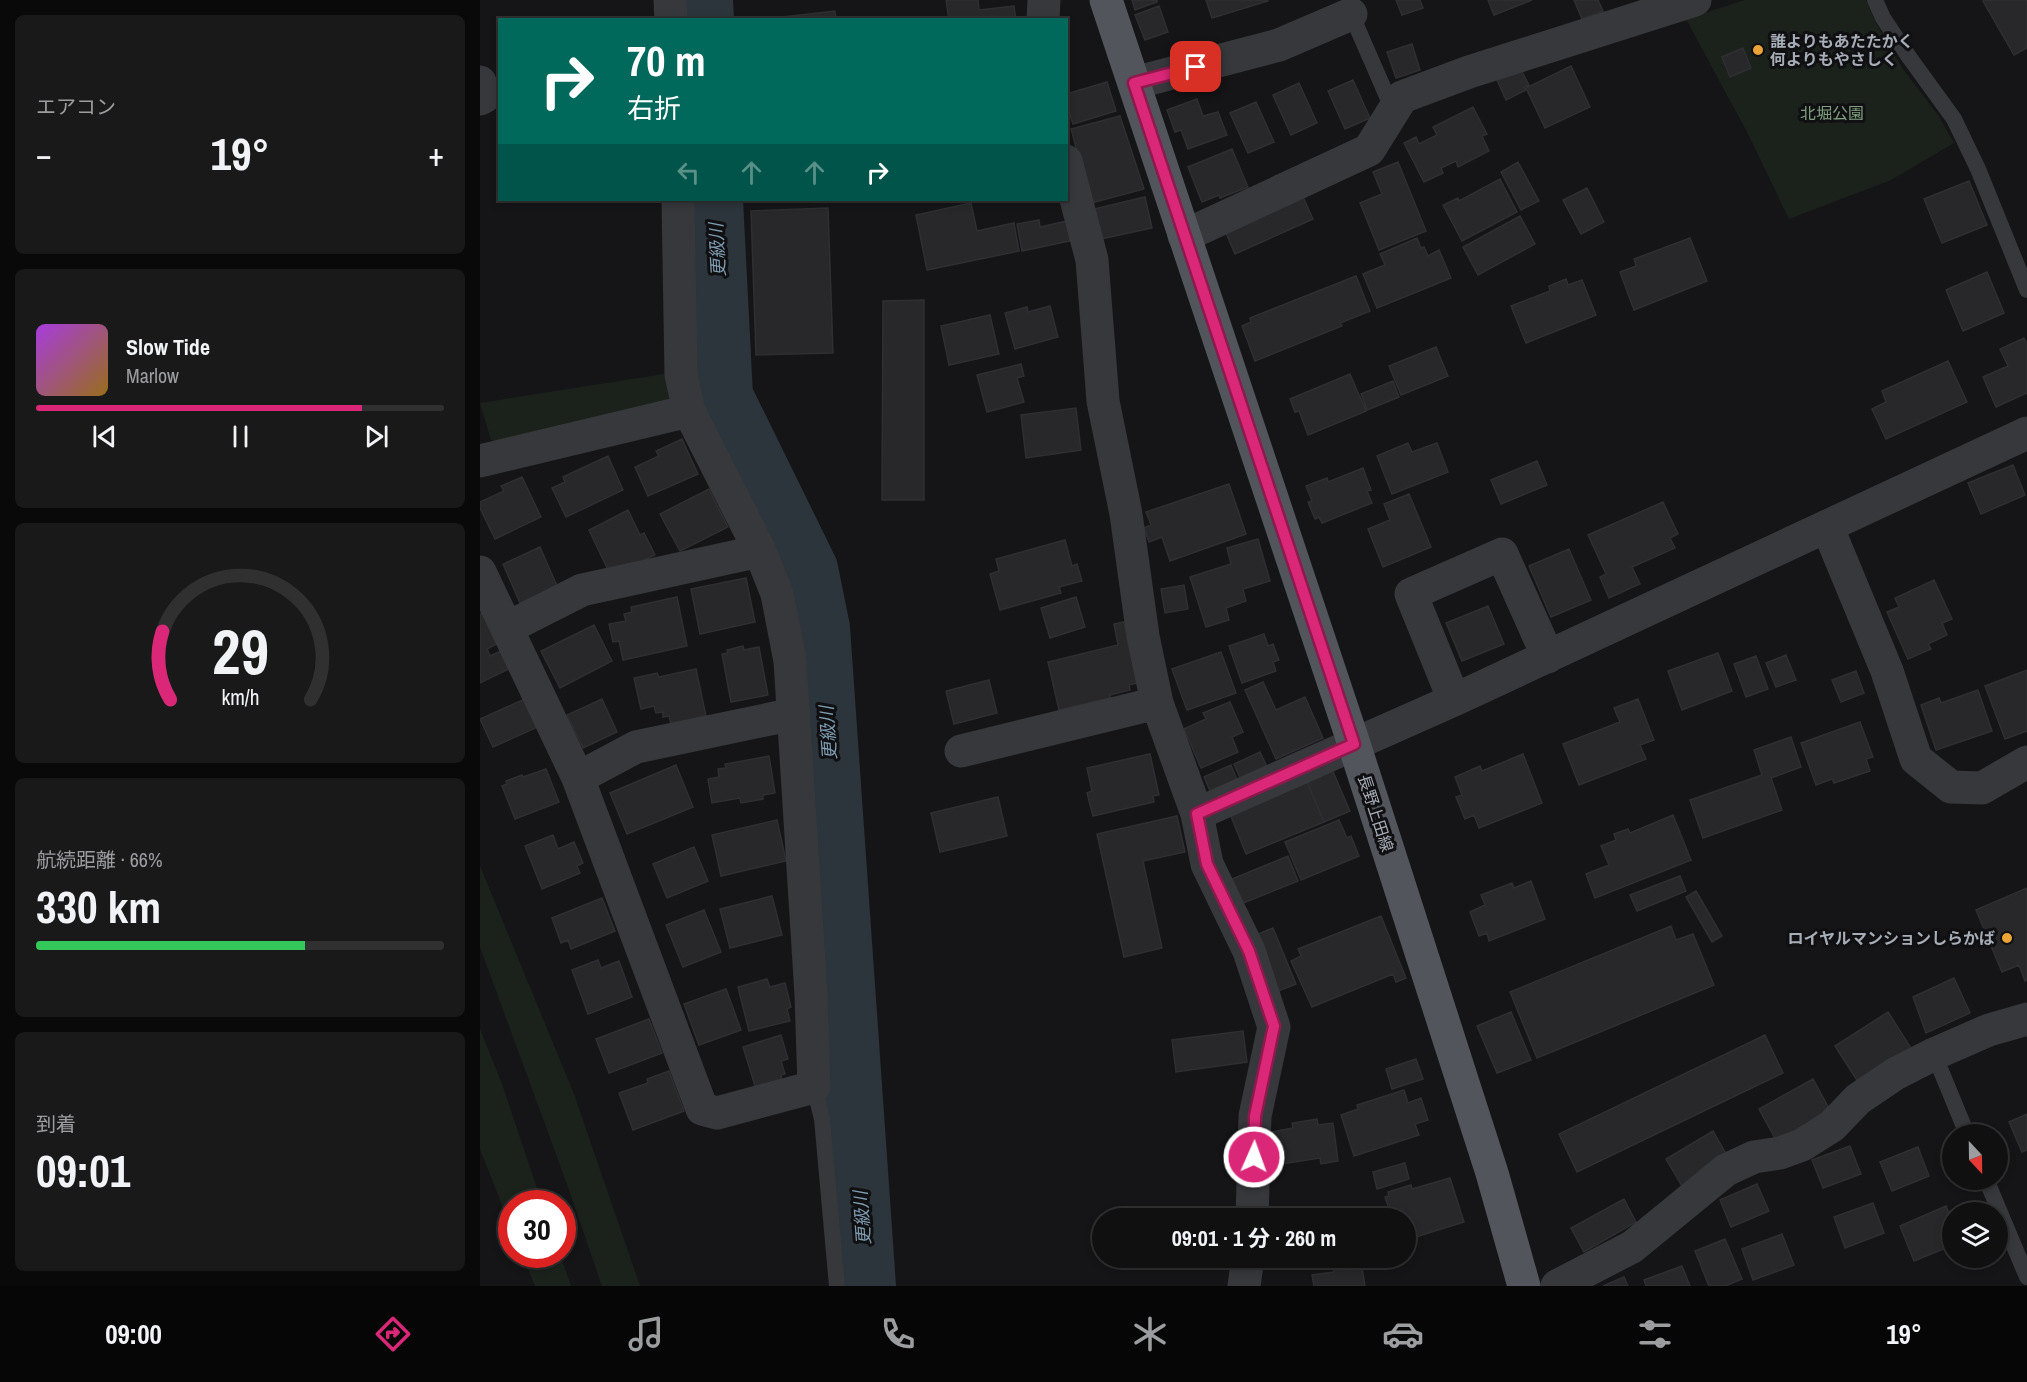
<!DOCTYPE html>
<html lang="ja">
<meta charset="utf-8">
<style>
:root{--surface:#101011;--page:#19191a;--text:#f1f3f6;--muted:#9c9d9f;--line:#303031;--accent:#db2777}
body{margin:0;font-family:"Archivo Narrow","Noto Sans JP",sans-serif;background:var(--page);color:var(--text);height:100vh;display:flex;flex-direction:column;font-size:22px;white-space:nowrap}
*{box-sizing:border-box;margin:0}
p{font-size:20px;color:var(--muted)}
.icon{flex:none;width:33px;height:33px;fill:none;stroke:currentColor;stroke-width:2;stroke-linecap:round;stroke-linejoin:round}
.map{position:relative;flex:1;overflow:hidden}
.sheet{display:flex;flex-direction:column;gap:15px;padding:15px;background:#090909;width:480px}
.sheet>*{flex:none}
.top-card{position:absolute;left:18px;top:18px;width:570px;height:183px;border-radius:0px;box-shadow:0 3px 9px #0003,0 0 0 2px var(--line);background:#00695c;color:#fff;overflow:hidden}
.needle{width:39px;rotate:158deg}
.buttons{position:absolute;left:1462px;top:1124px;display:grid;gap:12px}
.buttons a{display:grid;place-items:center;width:66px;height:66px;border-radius:50%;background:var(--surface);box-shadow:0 3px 9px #0003,0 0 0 2px var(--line);font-size:30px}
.speed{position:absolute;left:18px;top:1190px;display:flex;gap:12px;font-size:30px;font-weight:700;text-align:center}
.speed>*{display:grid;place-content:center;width:78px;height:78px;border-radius:50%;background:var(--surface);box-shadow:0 3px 9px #0003,0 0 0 2px var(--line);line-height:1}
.speed .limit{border:9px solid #d22;background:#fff;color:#111}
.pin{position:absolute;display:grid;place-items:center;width:51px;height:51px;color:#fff;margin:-26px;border-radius:12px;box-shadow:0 3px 9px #0006}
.me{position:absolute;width:66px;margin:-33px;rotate:2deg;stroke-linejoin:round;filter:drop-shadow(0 0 4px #0008)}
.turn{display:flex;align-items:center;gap:21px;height:126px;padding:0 30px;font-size:27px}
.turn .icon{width:78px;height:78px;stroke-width:2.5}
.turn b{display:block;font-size:42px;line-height:51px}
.lanes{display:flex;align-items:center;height:57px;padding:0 30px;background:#0003;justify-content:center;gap:30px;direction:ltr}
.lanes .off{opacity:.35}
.big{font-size:45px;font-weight:700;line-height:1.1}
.sheet .card{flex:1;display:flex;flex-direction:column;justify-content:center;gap:9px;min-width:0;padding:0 21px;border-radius:9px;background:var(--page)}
.sheet .dial{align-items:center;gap:0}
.dial svg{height:156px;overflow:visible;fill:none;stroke:var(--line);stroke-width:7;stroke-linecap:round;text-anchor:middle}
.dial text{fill:var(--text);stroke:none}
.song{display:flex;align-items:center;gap:18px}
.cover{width:72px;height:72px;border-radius:9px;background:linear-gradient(135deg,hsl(280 70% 55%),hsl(40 70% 35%))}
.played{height:6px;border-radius:3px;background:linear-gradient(90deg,var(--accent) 80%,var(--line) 80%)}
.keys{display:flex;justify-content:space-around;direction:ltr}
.heat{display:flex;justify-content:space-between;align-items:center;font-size:33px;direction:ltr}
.charge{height:9px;border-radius:4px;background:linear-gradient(90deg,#34c759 66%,var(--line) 0)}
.trip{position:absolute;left:612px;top:1208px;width:324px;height:60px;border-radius:30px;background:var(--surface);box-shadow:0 3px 9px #0003,0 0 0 2px var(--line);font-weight:700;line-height:60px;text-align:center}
.dock{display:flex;height:96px;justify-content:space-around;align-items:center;background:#060607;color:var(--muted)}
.dock .icon{width:42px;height:42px}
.dock .active{color:var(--accent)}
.dock b{font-size:27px;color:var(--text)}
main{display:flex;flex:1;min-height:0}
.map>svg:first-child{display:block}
.green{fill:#1b221c}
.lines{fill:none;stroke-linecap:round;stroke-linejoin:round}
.river{stroke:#2c353b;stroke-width:58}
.building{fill:#28282b;stroke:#2f2f33;stroke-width:1.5}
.service{stroke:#36383c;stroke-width:16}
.minor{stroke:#36383c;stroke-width:33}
.primary{stroke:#52555b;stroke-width:33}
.route-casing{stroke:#8e194d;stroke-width:15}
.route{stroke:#db2777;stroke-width:10}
.poi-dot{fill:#eda437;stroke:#101012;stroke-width:2}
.labels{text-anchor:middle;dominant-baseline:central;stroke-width:6;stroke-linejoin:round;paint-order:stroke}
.poi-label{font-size:16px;font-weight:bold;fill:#a7adb7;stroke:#101012;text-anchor:start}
.park-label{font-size:16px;fill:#7fa17f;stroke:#101012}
.street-label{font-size:16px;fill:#a7adb7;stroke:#101012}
.water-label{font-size:18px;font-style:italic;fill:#7f9db1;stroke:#101012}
</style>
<main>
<section class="sheet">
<div class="card"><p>エアコン</p>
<div class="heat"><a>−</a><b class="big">19°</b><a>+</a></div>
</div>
<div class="card">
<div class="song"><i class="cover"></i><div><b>Slow Tide</b><p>Marlow</p></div></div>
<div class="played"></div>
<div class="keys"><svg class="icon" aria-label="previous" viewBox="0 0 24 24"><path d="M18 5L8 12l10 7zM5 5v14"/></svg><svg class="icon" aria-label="pause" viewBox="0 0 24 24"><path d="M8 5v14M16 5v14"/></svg><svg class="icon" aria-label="next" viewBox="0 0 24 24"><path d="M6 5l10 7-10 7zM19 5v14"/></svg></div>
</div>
<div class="card dial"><svg viewBox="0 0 100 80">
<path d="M14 69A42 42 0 1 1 86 69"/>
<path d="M14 69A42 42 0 0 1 10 34" stroke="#db2777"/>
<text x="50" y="56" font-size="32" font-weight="700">29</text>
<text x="50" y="72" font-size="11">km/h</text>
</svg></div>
<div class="card"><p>航続距離 · 66%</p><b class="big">330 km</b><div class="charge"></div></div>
<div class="card"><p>到着</p><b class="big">09:01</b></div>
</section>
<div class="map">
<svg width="1547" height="1286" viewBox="0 0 1547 1286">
<rect width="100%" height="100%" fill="#151517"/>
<path class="green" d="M1265,0H1386L1397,25L1423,69L1458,115L1474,143L1411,180L1309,219L1268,134L1206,19Z
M190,373L192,394L187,404L17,442L11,440L0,403Z
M0,866L94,1094L160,1286H122L88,1187L0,947Z
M0,1029L22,1084L62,1203H32L31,1228L0,1149Z
M42,1254H80L91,1286H55Z"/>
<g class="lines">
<path class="river" d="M224,0L225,20
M234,200L244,396L329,569L341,628L387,1286"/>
</g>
<path class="building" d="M466,0H498L499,10L534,6L536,20H469Z
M652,0H677V2L655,10Z
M726,0H787L788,1L732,18Z
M916,0H940L943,8L922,15Z
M1008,0H1052L1014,15Z
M1094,0H1118L1123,11L1102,19Z
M1504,0H1547V48L1534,55L1503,1Z
M679,6L688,32L665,40L655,15Z
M355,11L356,20H275Z
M932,44L940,70L916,78L907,52Z
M1263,48L1271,68L1250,77L1242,57Z
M1091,66L1110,107L1065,128L1046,88Z
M1041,70L1049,85L1044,87L1046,90L1026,100L1017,80Z
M873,80L890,118L865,129L848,91Z
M627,82L636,111L593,124L586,103V94Z
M819,83L837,123L811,135L793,95Z
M717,99L723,116L738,112L747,135L708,149L701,130L695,132L687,110Z
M776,102L794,142L768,153L750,113Z
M993,107L1007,134L1002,136L1009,151L978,167L976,161L961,168L963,173L944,182L924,143L936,137L939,144L957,135L953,127Z
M640,116L664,189L611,203L591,129Z
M752,149L768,187L740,198L739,195L722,202L708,167Z
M918,162L946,231L899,250L880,203L902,194L893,172Z
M1038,162L1059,201L1041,210L1021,172Z
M1020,179L1037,212L982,241L963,205L978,198L979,201Z
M1489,181L1507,225L1462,243L1444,199Z
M1107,188L1124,222L1101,234L1083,200Z
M665,197L672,228L621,239L614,209Z
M823,197L833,219L755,254L745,231Z
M491,203L497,231L534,223L539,251L447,270L436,215Z
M348,208L353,353L276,355L271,211Z
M1040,216L1055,244L998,275L983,247Z
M559,220L560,227L587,221L590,241L542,251L537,224Z
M937,238L941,248L944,247L948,256L959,250L971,278L897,308L883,274L905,265L900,254Z
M1210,238L1227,281L1154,310L1140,272L1156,266L1154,259Z
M1507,272L1524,313L1483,331L1466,290Z
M876,276L890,311L860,323L862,326L775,361L762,326L771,322L770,318Z
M1086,279L1088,285L1102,280L1116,315L1046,343L1031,306L1070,291L1069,286Z
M444,300V500H402L403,301Z
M570,306L578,337L535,349L525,313L547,307L548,312Z
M510,315L519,354L469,365L461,326Z
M1544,338L1547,344V393L1516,407L1503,377L1528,366L1520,349Z
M956,347L968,376L921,395L909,366Z
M1468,361L1487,402L1406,439L1392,409L1406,402L1402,391Z
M541,364L544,376L537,378L544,402L507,412L497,375Z
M870,374L886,411L828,435L819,411L815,412L810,399Z
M913,381L919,397L887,410L881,394Z
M596,408L601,450L546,458L541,415Z
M202,439L218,474L168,496L155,467L179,456L176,451Z
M928,443L932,452L957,443L968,472L912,494L897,456Z
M128,456L143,490L86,517L72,488L85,482L83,477Z
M1057,461L1067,485L1021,504L1011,480Z
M1533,465L1545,495L1501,514L1488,483Z
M883,468L891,490L887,491L892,503L842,523L839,517L835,519L828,502L832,501L826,486L847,478L848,482Z
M42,477L61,517L15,539L0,508V502L24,491L21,486Z
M749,484L766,534L690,561L682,537L669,542L664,528L671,525L666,512Z
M229,489L248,527L200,551L180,514Z
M929,494L951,547L903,567L888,529L910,520L904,504Z
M1183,502L1198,534L1190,538L1195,548L1152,567L1160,584L1129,598L1120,577L1126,574L1108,535Z
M148,510L160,535L164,533L175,555L143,570L129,572L109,530Z
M778,539L790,581L763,589L766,601L746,608L749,620L726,627L710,577L751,564L747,548Z
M585,540L592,566L597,564L602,581L579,587L581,593L520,610L510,574L519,571L516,559Z
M60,547L77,586L40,603L23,564Z
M1089,549L1111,600L1071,617L1049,566Z
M266,578L275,622L220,634L211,589Z
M1454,580L1472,619L1462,623L1467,635L1448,644L1451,649L1428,659L1407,612L1419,607L1415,598Z
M704,585L708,609L685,613L681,589Z
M197,597L207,646L143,660L139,641L133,642L129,624L146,621L144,614L152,612L151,607Z
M596,597L605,627L570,638L561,608Z
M1008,606L1024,644L982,661L966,623Z
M3,613L17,644L7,649L10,656L21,651L29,669L0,683V614Z
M644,622L657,683L649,685L650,690L630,695V698L579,710L568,662L638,645L634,624Z
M114,625L132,661L80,688L61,651Z
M784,634L788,646L793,644L799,660L793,662L796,671L762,683L749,646Z
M263,646L264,650L279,647L288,695L251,702L242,654L248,653L247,650Z
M741,652L756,693L707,710L692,669Z
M1238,653L1252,691L1202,710L1188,671Z
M1306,655L1316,680L1296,687L1286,663Z
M1276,656L1288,689L1266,697L1254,664Z
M216,669L226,716L191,724L189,716L183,717V712L176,713L174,706L161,709L154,678L177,673L179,677Z
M1547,670V731L1525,739L1505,686Z
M1376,671L1384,693L1361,702L1352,680Z
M509,680L517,713L474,724L466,691Z
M783,682L796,710L825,697L843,738L796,759L765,690Z
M1498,690L1512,731L1456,750L1441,705L1459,698L1461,703Z
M47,698L60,726L13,747L0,719Z
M122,699L137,732L103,748L87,715Z
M1158,699L1174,740L1160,745L1166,759L1099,785L1083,744L1140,722L1134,708Z
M750,702L763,732L752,737L758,752L721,768L704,729L726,719L723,713Z
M1380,722L1393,757L1386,759L1390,771L1354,783L1352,779L1336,785L1321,743Z
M1311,737L1321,767L1291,778L1302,810L1223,838L1210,800L1282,775L1274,750Z
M780,752L788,769L761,780L754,764Z
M670,754L679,795L673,796L674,802L613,816L607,793L612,791L607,768Z
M1043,754L1062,803L999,828L994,815L985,819L976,797L982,795L975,777L1000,766L1002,771Z
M289,756L295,793L283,795V799L261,803L260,798L232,803L228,779L239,777L238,769L246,768L245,764Z
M196,765L213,807L147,834L130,793Z
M751,765L758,782L731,793L724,777Z
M851,767L870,811L844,822L825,777Z
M66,769L79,802L35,819L22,786L27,784L26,781L42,775L43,777Z
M827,782L844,822L766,854L750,814Z
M518,797L527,836L460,852L451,813Z
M1193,815L1211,860L1115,898L1106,874L1129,865L1121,846L1136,840L1134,834L1148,829L1150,833Z
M697,816L705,852L663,861L682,948L644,957L617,834Z
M297,820L306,861L241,876L232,835Z
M859,820L867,838L871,836L879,856L821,880L805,842Z
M73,835L78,849L94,842L103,863L97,866L100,873L62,889L45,846Z
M214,847L228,881L187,898L173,864Z
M808,856L818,881L761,904L750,880Z
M1200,876L1206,891L1157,911L1150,895Z
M1051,881L1065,919L1009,941L1007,933L999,936L990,912L1005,905L1001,895L1032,883L1034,888Z
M1547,888V980L1545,981L1539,965L1522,972L1496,910Z
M1216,891L1242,936L1232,942L1206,897Z
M292,896L302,935L250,948L240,909Z
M122,898L135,931L91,949L88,940L81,943L72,918Z
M224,910L241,952L203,967L186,925Z
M901,916L926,978L916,982L913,974L832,1007L811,961L821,956L818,949Z
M1191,926L1196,940L1213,934L1234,985L1057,1058L1030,992Z
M793,928L816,984L798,991L776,935Z
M118,960L121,968L139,961L152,997L108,1014L92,970Z
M1474,978L1490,1013L1446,1033L1433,997Z
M287,979L290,987L305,983L311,1007L307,1009L310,1021L269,1031L258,987Z
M246,989L261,1030L219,1045L204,1004Z
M1031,1012L1051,1060L1017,1073L997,1026Z
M1408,1012L1431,1048L1378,1082L1355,1046Z
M169,1019L182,1053L129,1073L116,1039Z
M763,1031L767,1062L696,1072L692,1040Z
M301,1035L308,1059L301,1061L305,1074L301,1075L302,1081L276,1089L263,1047Z
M1285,1035L1303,1073L1097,1172L1079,1134Z
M936,1059L943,1079L912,1089L906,1069Z
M189,1071L204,1111L153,1130L139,1093L168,1083L167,1079Z
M1333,1079L1351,1112L1297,1142L1279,1109Z
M924,1090L928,1103L941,1098L948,1120L935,1124L939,1135L874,1156L861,1115L878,1109L877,1105Z
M1547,1114V1150L1542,1152L1529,1122Z
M837,1119L838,1125L853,1123L858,1161L841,1164L840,1158L795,1165L791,1132L813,1128L812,1123Z
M1233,1131L1249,1159L1202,1186L1186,1159Z
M1370,1146L1381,1174L1343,1188L1332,1160Z
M1438,1147L1449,1176L1412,1191L1400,1162Z
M925,1163L929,1179L897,1189L893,1172Z
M970,1178L984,1222L926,1240V1218H912L905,1197L909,1196L908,1192L931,1185L932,1189Z
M1277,1184L1289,1211L1251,1227L1240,1200Z
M1144,1199L1156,1222L1104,1252L1091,1228Z
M1393,1203L1404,1233L1365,1248L1354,1217Z
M1466,1206L1473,1223V1245L1434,1261L1420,1226Z
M1302,1234L1314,1265L1273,1280L1262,1249Z
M1245,1239L1262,1279L1245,1286H1229L1215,1251Z
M867,1266L868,1270L882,1267L885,1286H834L832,1275L854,1272V1268Z
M1202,1266L1210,1286H1166L1164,1280Z
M1144,1277L1148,1286H1123Z"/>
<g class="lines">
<path class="service" d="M1395,0L1403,18L1429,57L1474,119L1498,169L1547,290
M869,9L913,110
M1454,1054L1487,1134
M334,1087L342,1119L357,1286
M1506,1179L1547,1277"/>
<path class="minor" d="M190,0L191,20
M563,20L564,0
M0,82L4,97L0,99
M654,83L799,45L871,14
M586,161L612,260L623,401L646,514L663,636L677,703L717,814L727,864L769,951L794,1027L775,1116L772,1218
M704,236L889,150L922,97L989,72L1215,0
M0,461L209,411
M1347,526L1407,671L1436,759L1471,787L1502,788L1547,762
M0,572L98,778L222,1109L237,1113L334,1087L331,995L310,661L297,594L280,551L209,411L201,375L198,200
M27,628L102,590L280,551
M974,700L931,594L1022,554L1068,657
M481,751L677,703
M98,778L156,747L314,714
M717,814L974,700L1547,433
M764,1286L768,1257
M1077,1286L1152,1247L1246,1170L1274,1157L1300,1153L1322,1145L1352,1126L1378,1099L1415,1074L1454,1054L1509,1030L1547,1019"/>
<path class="primary" d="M626,0L874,744L1012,1173L1044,1286"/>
</g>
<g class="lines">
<g class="route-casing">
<path id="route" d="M716,67L654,83L874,744L717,814L727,864L769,951L794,1026L775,1116L774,1157"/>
</g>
<use href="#route" class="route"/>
</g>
<g class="poi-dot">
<circle cx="1278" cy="50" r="6"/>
<circle cx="1527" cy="938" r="6"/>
</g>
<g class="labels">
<g class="poi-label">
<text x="1290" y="41">誰よりもあたたかく<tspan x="1290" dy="18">何よりもやさしく</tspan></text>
<text x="1515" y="938" text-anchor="end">ロイヤルマンションしらかば</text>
</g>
<g class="park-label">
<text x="1352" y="113">北堀公園</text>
</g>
<g class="street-label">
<text transform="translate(896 813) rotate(72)">長野上田線</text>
</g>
<g class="water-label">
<text transform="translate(237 250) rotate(-93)">更級川</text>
<text transform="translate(348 733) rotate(-94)">更級川</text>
<text transform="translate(382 1218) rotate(-94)">更級川</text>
</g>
</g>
</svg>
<div class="buttons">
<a><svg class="needle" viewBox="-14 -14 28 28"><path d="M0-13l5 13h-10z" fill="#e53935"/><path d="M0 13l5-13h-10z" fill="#9c9d9f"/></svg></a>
<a><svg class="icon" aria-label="layers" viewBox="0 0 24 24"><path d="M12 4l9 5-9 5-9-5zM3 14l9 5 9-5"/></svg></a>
</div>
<div class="speed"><div class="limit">30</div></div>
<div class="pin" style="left:716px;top:67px;background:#d93025"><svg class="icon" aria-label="arrive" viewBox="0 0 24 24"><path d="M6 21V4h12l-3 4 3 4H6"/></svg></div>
<svg class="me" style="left:774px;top:1157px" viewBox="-20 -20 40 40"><circle r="17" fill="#db2777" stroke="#fff" stroke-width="3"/><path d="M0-11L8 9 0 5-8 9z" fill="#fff"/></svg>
<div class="trip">09:01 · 1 分 · 260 m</div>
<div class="top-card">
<div class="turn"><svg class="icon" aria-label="right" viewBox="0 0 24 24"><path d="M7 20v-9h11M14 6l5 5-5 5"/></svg><div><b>70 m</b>右折</div></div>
<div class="lanes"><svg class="icon off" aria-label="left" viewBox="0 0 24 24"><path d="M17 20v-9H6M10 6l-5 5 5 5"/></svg><svg class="icon off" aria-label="ahead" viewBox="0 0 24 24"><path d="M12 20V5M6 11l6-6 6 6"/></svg><svg class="icon off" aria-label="ahead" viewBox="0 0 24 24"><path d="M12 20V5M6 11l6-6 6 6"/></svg><svg class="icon" aria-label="right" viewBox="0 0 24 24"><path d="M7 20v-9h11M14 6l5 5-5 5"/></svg></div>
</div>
</div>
</main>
<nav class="dock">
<b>09:00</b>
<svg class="icon active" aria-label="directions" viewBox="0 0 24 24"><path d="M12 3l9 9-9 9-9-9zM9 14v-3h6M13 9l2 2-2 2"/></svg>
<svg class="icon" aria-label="music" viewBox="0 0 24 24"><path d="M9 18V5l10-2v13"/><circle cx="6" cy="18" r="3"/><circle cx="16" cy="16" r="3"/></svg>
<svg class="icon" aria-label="phone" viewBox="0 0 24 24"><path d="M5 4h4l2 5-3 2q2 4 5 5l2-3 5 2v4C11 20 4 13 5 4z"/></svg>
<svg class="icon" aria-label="climate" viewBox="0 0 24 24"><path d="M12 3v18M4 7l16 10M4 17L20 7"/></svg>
<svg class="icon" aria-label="car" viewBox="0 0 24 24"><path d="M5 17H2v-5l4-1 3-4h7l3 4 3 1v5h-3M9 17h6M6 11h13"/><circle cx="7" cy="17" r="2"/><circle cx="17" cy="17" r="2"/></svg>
<svg class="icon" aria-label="filters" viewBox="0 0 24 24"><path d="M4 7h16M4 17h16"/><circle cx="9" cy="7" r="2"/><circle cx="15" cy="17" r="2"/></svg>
<b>19°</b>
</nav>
